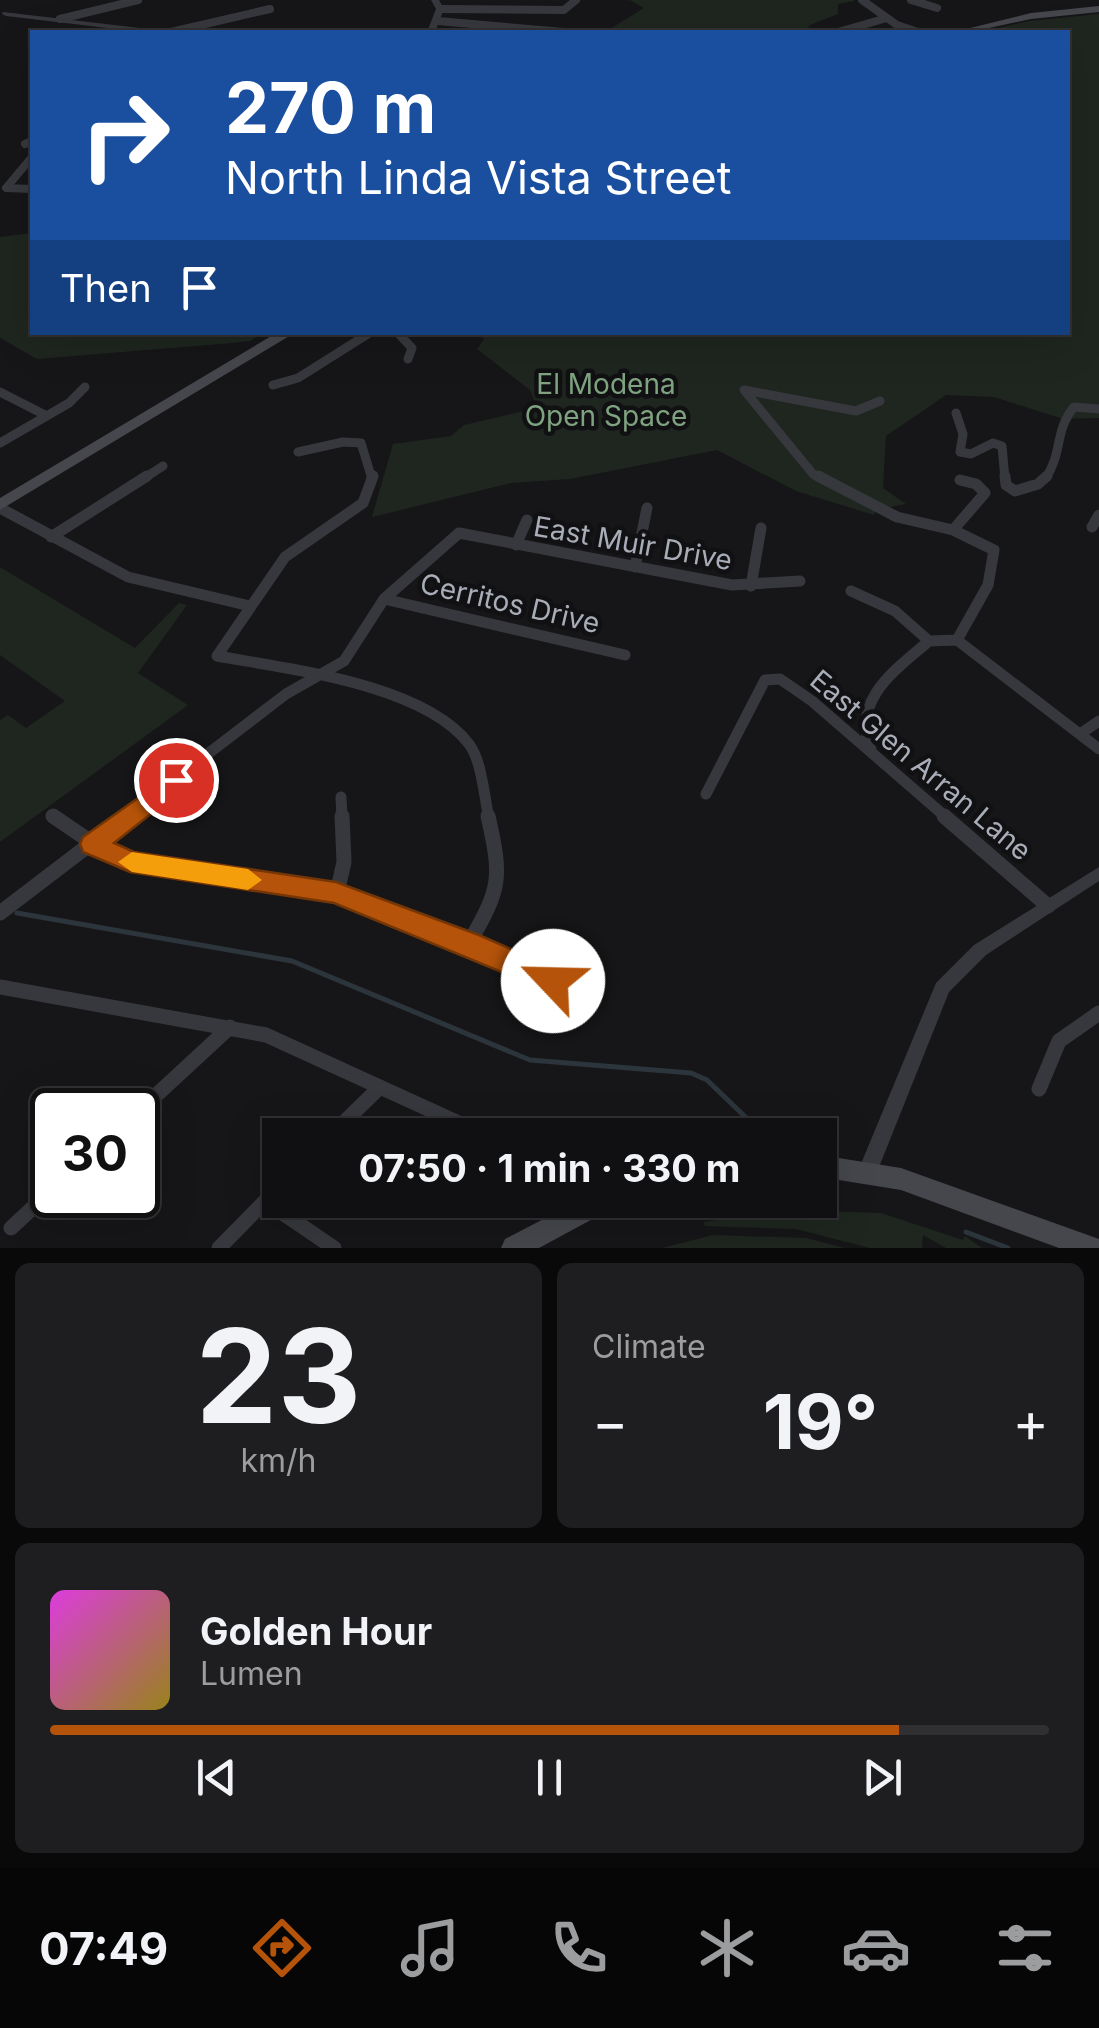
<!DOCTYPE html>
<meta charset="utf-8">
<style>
:root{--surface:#101012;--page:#1e1e20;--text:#f1f3f6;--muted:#9c9d9f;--line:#303032;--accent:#b45309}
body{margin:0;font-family:Inter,sans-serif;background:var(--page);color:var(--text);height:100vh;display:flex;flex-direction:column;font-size:38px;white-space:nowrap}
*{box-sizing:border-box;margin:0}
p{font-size:32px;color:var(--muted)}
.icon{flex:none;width:55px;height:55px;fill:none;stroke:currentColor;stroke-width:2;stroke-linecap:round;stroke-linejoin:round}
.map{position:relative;height:1248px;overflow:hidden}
.panel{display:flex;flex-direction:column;gap:15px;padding:15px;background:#09090a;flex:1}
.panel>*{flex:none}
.guide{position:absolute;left:30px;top:30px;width:1040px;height:305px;border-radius:0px;box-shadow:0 10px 40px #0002,0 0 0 2px var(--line);background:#1a4fa0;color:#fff;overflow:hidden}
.speed{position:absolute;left:30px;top:1088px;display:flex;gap:20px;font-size:50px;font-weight:700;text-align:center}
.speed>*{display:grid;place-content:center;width:130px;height:130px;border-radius:50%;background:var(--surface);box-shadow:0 10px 40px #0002,0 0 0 2px var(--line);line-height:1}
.speed .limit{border:5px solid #111;border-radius:15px;background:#fff;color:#111}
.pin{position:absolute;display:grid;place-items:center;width:85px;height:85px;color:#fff;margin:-42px;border:5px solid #fff;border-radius:50%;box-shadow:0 2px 10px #0007}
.me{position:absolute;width:110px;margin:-55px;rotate:294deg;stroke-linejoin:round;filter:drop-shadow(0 0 8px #0008)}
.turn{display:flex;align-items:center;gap:35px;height:210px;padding:0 30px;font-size:45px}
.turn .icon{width:130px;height:130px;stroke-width:2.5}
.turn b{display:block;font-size:70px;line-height:85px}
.then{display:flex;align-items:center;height:95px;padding:0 30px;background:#0003;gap:20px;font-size:38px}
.big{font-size:75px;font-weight:700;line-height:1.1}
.panel .tile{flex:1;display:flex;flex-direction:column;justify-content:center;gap:15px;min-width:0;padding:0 35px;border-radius:15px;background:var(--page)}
.panel .dial{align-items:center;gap:0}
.dial b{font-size:130px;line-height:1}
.song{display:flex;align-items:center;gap:30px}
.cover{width:120px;height:120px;border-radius:15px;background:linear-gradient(135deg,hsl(300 70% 55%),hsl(50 70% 35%))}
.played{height:10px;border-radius:5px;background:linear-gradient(90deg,var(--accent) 85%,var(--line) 85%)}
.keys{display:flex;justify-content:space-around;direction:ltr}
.heat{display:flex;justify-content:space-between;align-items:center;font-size:55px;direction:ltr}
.panel .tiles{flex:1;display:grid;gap:15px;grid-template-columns:1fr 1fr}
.tile:last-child{grid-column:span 2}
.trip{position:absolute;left:262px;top:1118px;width:575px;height:100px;border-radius:0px;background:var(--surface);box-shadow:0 10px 40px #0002,0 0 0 2px var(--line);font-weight:700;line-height:100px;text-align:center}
.tab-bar{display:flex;height:160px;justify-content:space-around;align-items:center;background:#060607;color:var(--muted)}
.tab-bar .icon{width:70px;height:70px}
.tab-bar .selected{color:var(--accent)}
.tab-bar b{font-size:45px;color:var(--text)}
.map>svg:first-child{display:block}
.green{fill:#1e261f}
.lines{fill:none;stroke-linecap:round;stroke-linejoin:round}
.stream{stroke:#2c353c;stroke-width:5}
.minor-far3{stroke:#37383d;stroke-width:8}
.minor-far2{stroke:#37383d;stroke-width:9}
.minor-far1{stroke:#37383d;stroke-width:11}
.minor{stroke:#37383d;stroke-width:15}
.tertiary{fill:#37383d;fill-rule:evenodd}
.secondary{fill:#45474d;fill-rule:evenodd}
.route{fill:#b45309;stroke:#753606;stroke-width:2.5}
.slow{fill:#f59e0b}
.labels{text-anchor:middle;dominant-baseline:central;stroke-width:9;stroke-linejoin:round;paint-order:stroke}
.park-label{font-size:28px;fill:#7fa381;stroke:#111113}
.street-label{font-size:28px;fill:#a8adb8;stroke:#111113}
</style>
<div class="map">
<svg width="1099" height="1248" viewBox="0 0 1099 1248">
<rect width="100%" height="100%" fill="#161618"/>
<path class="green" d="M630,0H853L855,1L838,4V14L810,25L805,32H605L644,8Z
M1099,14V418L1063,419L994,397L946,395L886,436L883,488L906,504L876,510L874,515L796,491L717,450L570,479L511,483L372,517L393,444L451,436L464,425L537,408L530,390L477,349L484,339L478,334L482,333L1068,332V32H982L1029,21Z
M32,233V332L263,333L250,341L232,343L37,359L0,338V237Z
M0,567L135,648L179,603L187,605L138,673L188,705L0,842V720L8,715L26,728L65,701L0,655Z
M788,1210L881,1213L963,1240L965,1236L982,1248H946L923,1235L922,1248H870L796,1229L705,1226L703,1222Z
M713,1235L806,1238L845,1248H662Z"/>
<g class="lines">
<path class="stream" d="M17,913L292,961L530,1060L691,1073L707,1080L764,1135
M966,1232L1008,1248"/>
<path class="minor-far3" d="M862,0L897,25L918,32
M911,0L937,8
M440,9L564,10L576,0
M60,19L138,0
M437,21L564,32
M171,32L270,9
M838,32L887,18
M25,144L32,141
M32,157L6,188L32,189"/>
<path class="minor-far2" d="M397,332L412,348L408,359
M273,385L298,378L371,332
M0,392L47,416
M956,413L963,434L960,452L971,454L993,443L1002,446L1005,479
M0,443L69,403L85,387
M298,452L343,442L361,443L372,479
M143,479L163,466
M822,479L813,474L744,390L856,411L880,401
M1045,479C1063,454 1054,431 1074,407L1099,409"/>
<path class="minor-far1" d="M373,476L363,503L285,557L217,656C288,669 423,684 469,744C482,761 484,797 489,818
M818,476L897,517L953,530L994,550L988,585L957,640
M1005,476L1006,485L1015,491L1038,484L1047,476
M0,508L128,577L250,606
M1092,527L1099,515
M953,530L985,493L976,484L960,480
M51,537L147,476
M516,545L527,520
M635,567L647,508
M751,586L761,528
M851,591L895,611L929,641
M384,599L625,655
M957,640L1099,749
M1080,734L1099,721
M871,750C851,700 894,671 929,641L957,640
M706,794L765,680L780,679L812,701L947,818
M341,797L342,818
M53,816L56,818
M124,818L286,694L344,661L384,599L459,533L732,585L800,581"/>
<path class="minor" d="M53,816L110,855L130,862L337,893L553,981
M944,816L1048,906
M337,893L344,862L342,816
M0,913L127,816
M469,943C501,888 502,878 488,816
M0,987L266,1035L485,1135
M1039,1089L1059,1041L1099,1013
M138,1112L230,1027
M331,1135L380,1087
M265,1201L334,1248
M11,1228L52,1190
M219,1248L280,1186"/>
<path class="tertiary" d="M431,0H439L444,9L435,32H427L436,9Z
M3,12L157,30L161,32H141L6,16L2,14Z
M1099,867V881L986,955L949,992L875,1177L868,1180L861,1177L858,1171L936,983L974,945Z"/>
<path class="secondary" d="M1099,6V12L1031,19L970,32H954L1031,13Z
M278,332H296L0,510V498Z
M820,1155L901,1168L1099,1239V1248H1059L901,1190L820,1177Z
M580,1200H616L613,1208L539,1248H501L505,1239Z"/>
</g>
<path class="route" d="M176,771L188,780L185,787L114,843L134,852L336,882L479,935L563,972L568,981L563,989L553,993L543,989L334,903L130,872L83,852L80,844L83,837Z"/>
<path class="slow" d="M132,852L248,869L262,880L248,890L132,872L118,862Z"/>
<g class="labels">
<g class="park-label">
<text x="606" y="384">El Modena<tspan x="606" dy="32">Open Space</tspan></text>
</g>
<g class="street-label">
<text transform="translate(633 543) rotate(10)">East Muir Drive</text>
<text transform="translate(510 603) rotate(13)">Cerritos Drive</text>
<text transform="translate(921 765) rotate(40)">East Glen Arran Lane</text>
</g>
</g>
</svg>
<div class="speed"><div class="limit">30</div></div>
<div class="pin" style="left:176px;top:780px;background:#d93025"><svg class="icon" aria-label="arrive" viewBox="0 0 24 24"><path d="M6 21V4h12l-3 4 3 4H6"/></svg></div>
<svg class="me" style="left:553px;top:981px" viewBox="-20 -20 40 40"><circle r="19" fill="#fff"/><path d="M0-13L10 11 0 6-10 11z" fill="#b45309"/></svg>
<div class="trip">07:50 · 1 min · 330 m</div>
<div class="guide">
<div class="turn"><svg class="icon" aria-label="right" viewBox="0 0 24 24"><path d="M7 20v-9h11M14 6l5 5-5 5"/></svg><div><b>270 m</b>North Linda Vista Street</div></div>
<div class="then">Then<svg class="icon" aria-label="arrive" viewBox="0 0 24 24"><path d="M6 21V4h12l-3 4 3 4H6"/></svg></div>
</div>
</div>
<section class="panel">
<div class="tiles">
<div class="tile dial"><b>23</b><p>km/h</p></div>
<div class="tile"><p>Climate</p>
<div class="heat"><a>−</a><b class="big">19°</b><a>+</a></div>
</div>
<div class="tile">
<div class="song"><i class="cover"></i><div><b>Golden Hour</b><p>Lumen</p></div></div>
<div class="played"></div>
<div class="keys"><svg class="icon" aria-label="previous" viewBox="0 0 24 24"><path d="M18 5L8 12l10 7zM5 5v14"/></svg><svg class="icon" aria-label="pause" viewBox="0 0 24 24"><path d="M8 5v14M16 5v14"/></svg><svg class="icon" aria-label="next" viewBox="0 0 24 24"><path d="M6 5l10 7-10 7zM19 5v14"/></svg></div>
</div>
</div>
</section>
<nav class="tab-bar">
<b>07:49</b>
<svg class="icon selected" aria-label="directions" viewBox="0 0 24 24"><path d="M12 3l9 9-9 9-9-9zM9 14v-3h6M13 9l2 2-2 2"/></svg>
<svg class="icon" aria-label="music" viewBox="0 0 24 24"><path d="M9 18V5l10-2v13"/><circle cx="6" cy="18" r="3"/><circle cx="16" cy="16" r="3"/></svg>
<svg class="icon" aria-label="phone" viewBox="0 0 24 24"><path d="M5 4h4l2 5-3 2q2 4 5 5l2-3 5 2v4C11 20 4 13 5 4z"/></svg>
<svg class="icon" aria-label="climate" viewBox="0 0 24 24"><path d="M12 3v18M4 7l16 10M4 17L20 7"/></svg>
<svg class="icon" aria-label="car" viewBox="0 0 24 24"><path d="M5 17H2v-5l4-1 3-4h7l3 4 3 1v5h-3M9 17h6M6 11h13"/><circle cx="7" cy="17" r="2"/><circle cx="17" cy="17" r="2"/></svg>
<svg class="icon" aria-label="filters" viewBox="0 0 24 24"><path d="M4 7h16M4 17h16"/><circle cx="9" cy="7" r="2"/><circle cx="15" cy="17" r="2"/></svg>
</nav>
